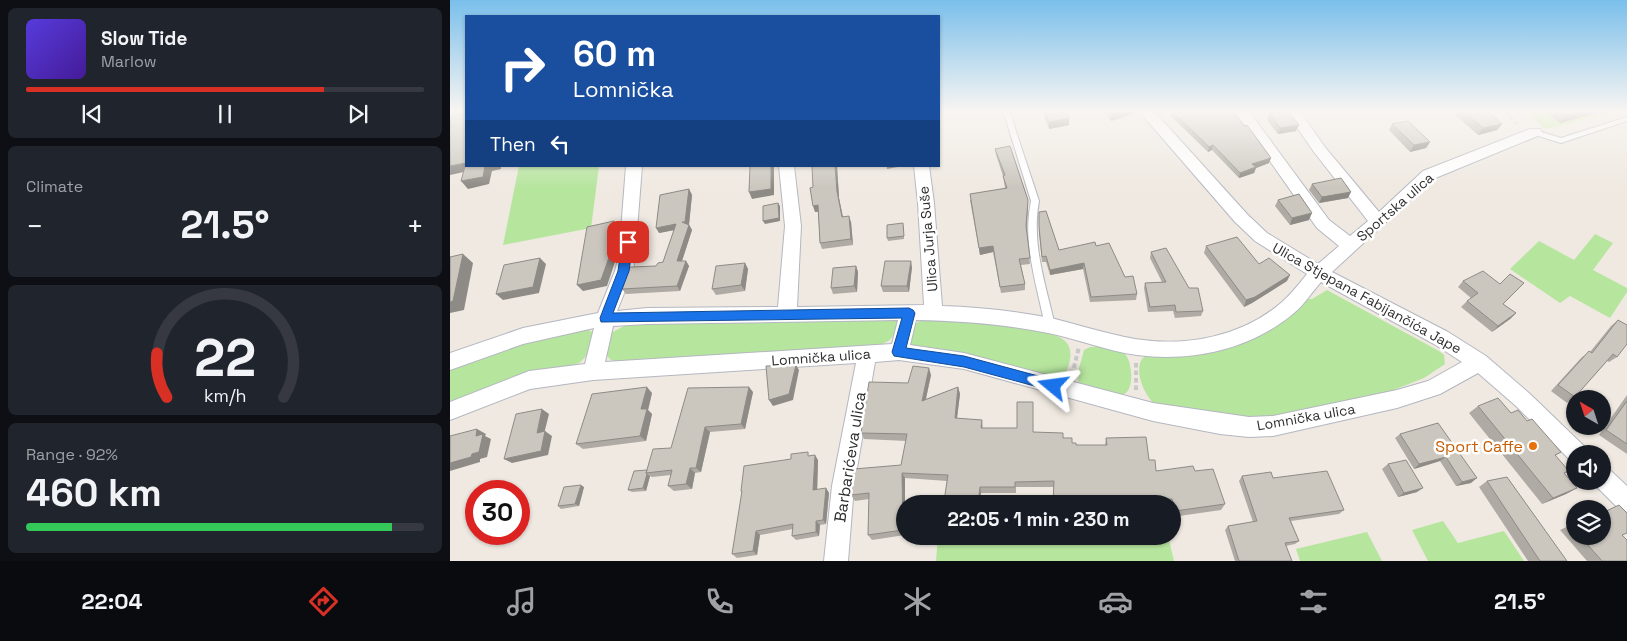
<!DOCTYPE html>
<meta charset="utf-8">
<style>
:root{--surface:#171b24;--page:#20242c;--text:#f1f3f6;--muted:#9ea1a6;--line:#363941;--accent:#d93025}
body{margin:0;font-family:"Space Grotesk",sans-serif;background:var(--page);color:var(--text);height:100vh;display:flex;flex-direction:column;font-size:19px;white-space:nowrap}
*{box-sizing:border-box;margin:0}
p{font-size:16px;color:var(--muted)}
.icon{flex:none;width:28px;height:28px;fill:none;stroke:currentColor;stroke-width:2;stroke-linecap:round;stroke-linejoin:round}
.map{position:relative;flex:1;overflow:hidden}
.sheet{display:flex;flex-direction:column;gap:8px;padding:8px;background:#0d0f14;width:450px}
.sheet>*{flex:none}
.top-card{position:absolute;left:15px;top:15px;width:475px;height:152px;border-radius:0px;box-shadow:0 1px 4px #0004;background:#1a4fa0;color:#fff;overflow:hidden}
.needle{width:32px;rotate:321deg}
.tools{position:absolute;left:1116px;top:390px;display:grid;gap:10px}
.tools a{display:grid;place-items:center;width:45px;height:45px;border-radius:50%;background:var(--surface);box-shadow:0 1px 4px #0004;font-size:25px}
.speed{position:absolute;left:15px;top:480px;display:flex;gap:10px;font-size:25px;font-weight:700;text-align:center}
.speed>*{display:grid;place-content:center;width:65px;height:65px;border-radius:50%;background:var(--surface);box-shadow:0 1px 4px #0004;line-height:1}
.speed .limit{border:8px solid #d22;background:#fff;color:#111}
.pin{position:absolute;display:grid;place-items:center;width:42px;height:42px;color:#fff;margin:-21px;border-radius:10px;box-shadow:0 2px 8px #0006}
.me{position:absolute;width:55px;margin:-28px;rotate:286deg;stroke-linejoin:round;filter:drop-shadow(0 0 4px #0008)}
.turn{display:flex;align-items:center;gap:18px;height:105px;padding:0 25px;font-size:22px}
.turn .icon{width:65px;height:65px;stroke-width:2.5}
.turn b{display:block;font-size:35px;line-height:42px}
.then{display:flex;align-items:center;height:48px;padding:0 25px;background:#0003;gap:10px;font-size:19px}
.big{font-size:38px;font-weight:700;line-height:1.1}
.sheet .card{flex:1;display:flex;flex-direction:column;justify-content:center;gap:8px;min-width:0;padding:0 18px;border-radius:8px;background:var(--page)}
.sheet .dial{align-items:center;gap:0}
.dial svg{height:130px;overflow:visible;fill:none;stroke:var(--line);stroke-width:7;stroke-linecap:round;text-anchor:middle}
.dial text{fill:var(--text);stroke:none}
.song{display:flex;align-items:center;gap:15px}
.cover{width:60px;height:60px;border-radius:8px;background:linear-gradient(135deg,hsl(250 70% 55%),hsl(260 70% 35%))}
.played{height:5px;border-radius:2px;background:linear-gradient(90deg,var(--accent) 75%,var(--line) 75%)}
.keys{display:flex;justify-content:space-around;direction:ltr}
.heat{display:flex;justify-content:space-between;align-items:center;font-size:28px;direction:ltr}
.charge{height:8px;border-radius:4px;background:linear-gradient(90deg,#34c759 92%,var(--line) 0)}
.trip{position:absolute;left:446px;top:495px;width:285px;height:50px;border-radius:25px;background:var(--surface);box-shadow:0 1px 4px #0004;font-weight:700;line-height:50px;text-align:center}
.tabs{display:flex;height:80px;justify-content:space-around;align-items:center;background:#090b0e;color:var(--muted)}
.tabs .icon{width:35px;height:35px}
.tabs .current{color:var(--accent)}
.tabs b{font-size:22px;color:var(--text)}
main{display:flex;flex:1;min-height:0}
.map>svg:first-child{display:block}
.green{fill:#b6e59e}
.pitch{fill:#c9ec9a}
.lines{fill:none;stroke-linecap:round;stroke-linejoin:round}
.service-casing{stroke:#b4b7c1;stroke-width:2}
.minor-casing{stroke:#b4b7c1;stroke-width:2}
.path-far1{stroke:#c9c9c9;stroke-width:3;stroke-dasharray:3 2.5;stroke-linecap:butt}
.path{stroke:#c9c9c9;stroke-width:4;stroke-dasharray:4.5 3;stroke-linecap:butt}
.service{fill:#fff;fill-rule:evenodd}
.minor{fill:#fff;fill-rule:evenodd}
.wall{fill:#afaba4}
.shaded-wall{fill:#8e8b86}
.building{fill:#cbc7bf;stroke:#8e8b86}
.route{fill:#1a73e8;stroke:#114b97}
.food-dot{fill:#e8710a;stroke:#fff;stroke-width:2}
.labels{text-anchor:middle;dominant-baseline:central;stroke-width:5;stroke-linejoin:round;paint-order:stroke}
.street-label{font-size:14px;fill:#2e2e2e;stroke:#fff}
.near-food-label{font-size:16px;fill:#c56008;stroke:#fff;text-anchor:end}
.near-street-label{font-size:16px;fill:#2e2e2e;stroke:#fff}
</style>
<main>
<section class="sheet">
<div class="card">
<div class="song"><i class="cover"></i><div><b>Slow Tide</b><p>Marlow</p></div></div>
<div class="played"></div>
<div class="keys"><svg class="icon" aria-label="previous" viewBox="0 0 24 24"><path d="M18 5L8 12l10 7zM5 5v14"/></svg><svg class="icon" aria-label="pause" viewBox="0 0 24 24"><path d="M8 5v14M16 5v14"/></svg><svg class="icon" aria-label="next" viewBox="0 0 24 24"><path d="M6 5l10 7-10 7zM19 5v14"/></svg></div>
</div>
<div class="card"><p>Climate</p>
<div class="heat"><a>−</a><b class="big">21.5°</b><a>+</a></div>
</div>
<div class="card dial"><svg viewBox="0 0 100 80">
<path d="M14 69A42 42 0 1 1 86 69"/>
<path d="M14 69A42 42 0 0 1 8 42" stroke="#d93025"/>
<text x="50" y="56" font-size="32" font-weight="700">22</text>
<text x="50" y="72" font-size="11">km/h</text>
</svg></div>
<div class="card"><p>Range · 92%</p><b class="big">460 km</b><div class="charge"></div></div>
</section>
<div class="map">
<svg width="1177" height="561" viewBox="0 0 1177 561">
<rect width="100%" height="100%" fill="#efe9e1"/>
<path class="green" d="M69,166H149L141,228L53,245Z
M1145,234L1163,243L1143,270L1177,288V292L1160,318L1120,296L1110,303L1060,269L1089,241L1124,260Z
M877,290L989,351L994,355L995,364L974,378L941,391L864,412L797,420L707,406C695,398 681,367 695,356C704,349 723,355 733,354C744,352 756,345 766,342C792,332 818,321 845,311L858,299H862Z
M444,318L448,323C446,339 436,344 422,347L170,362L161,360L156,355L159,334L176,325Z
M480,318C509,321 597,323 616,342C626,353 617,371 611,382L462,346L457,341C461,326 465,321 480,318Z
M137,329L142,332C145,344 138,356 129,363L0,405V367L61,342Z
M657,346C663,348 672,350 675,354C682,361 685,389 674,394C663,400 640,389 628,385L629,368L634,350L640,347Z
M993,521L1008,543L1054,531L1074,561H978L962,530Z
M917,532L932,561H850L846,549Z
M488,536H561L653,541V536H718L724,561H486Z"/>
<path class="pitch" d="M1075,110H1177L1095,129Z"/>
<g class="lines">
<g class="service-casing">
<path id="service" d="M553,110H559L589,201C581,244 596,285 605,326L603,329L600,330L597,329L595,326C587,285 572,243 581,201Z
M1177,117V121L1111,143L1082,134L1081,132L1085,130L1111,138Z"/>
</g>
<g class="minor-casing">
<path id="minor" d="M0,110H16V113L0,120Z
M688,110H703L797,214L817,233L868,264L889,246L867,228L784,110H798L879,220L900,236L918,221L864,152L835,110H849L874,146L929,212L973,171L1080,129H1090L1092,132L1090,135L983,179L882,272L998,332L1036,356L1080,394L1135,447L1138,454H1125V463L1121,461L1066,406L1028,373L990,394L947,408L823,436L799,437L770,434L703,421L514,369L449,360L425,362L404,486L398,561H374L382,486L406,363L143,380L80,389L0,420V402L79,371L135,364L144,328L73,344L0,370V353L73,328L148,313L165,271L169,256L176,166H192L185,256L183,271L167,311L197,308L328,307L335,226L329,166H344L351,226L347,307L474,305L468,203L464,166H479L484,203L492,306C528,307 565,311 601,318C629,325 657,334 685,339C736,347 792,337 832,302C841,294 849,284 857,274L805,241L785,222ZM871,282L984,344L1012,362L978,381L947,390L823,416L799,417L703,403L514,353L460,345L466,320C511,321 554,324 598,333C628,339 657,351 687,355C742,362 800,350 844,313C854,305 862,292 871,282ZM448,320L442,344L155,362L163,326L197,324Z
M1152,467L1160,470L1177,486V512L1169,509L1144,484L1143,481H1152Z"/>
</g>
<path class="path-far1" d="M1053,110L1068,125"/>
<path class="path" d="M686,363V391
M622,375L629,347"/>
<use href="#service" class="service"/>
<use href="#minor" class="minor"/>
</g>
<path class="wall" d="M594,110L619,125L599,129L594,116Z
M653,110H684L683,114L661,121Z
M1000,110H1036L1052,124L1047,130L1028,135Z
M1092,110H1152L1151,112L1110,123Z
M722,111L765,112L821,158L819,163L806,168L804,173L789,178L762,150L758,152L730,125L721,116Z
M819,113L846,131L828,134L817,120Z
M942,124L980,142L976,148L960,152L939,130Z
M545,149L578,207L577,230L580,264L571,265L575,284V290L551,293L543,252L530,255L520,200L555,188L553,176L546,155Z
M362,166H387L389,198L393,217L401,222L403,245L372,249L370,243L368,212H365Z
M862,184L898,198L869,203L859,190Z
M239,189L242,195L239,224L242,230L232,261H236L239,266L230,291L176,294L172,289L213,262L224,230L209,233Z
M828,200L859,220L840,225L825,206Z
M589,212L609,250L646,246L675,277L687,294L686,300L640,302L633,269L600,275L596,262H592L589,233Z
M454,226V239L438,241L437,238Z
M756,246L837,281L802,303L794,307L754,253Z
M701,252L739,288L753,311L751,316L725,318L723,311L698,312L694,288L695,283L712,282L700,258Z
M295,263L298,269L295,291L266,295L262,289Z
M406,266L408,272L407,292L383,294L381,288Z
M462,267L459,292H433L431,286Z
M1013,281L1053,304L1066,313L1060,319L1042,332L1011,307L1017,301L1021,298L1008,287Z
M1168,320L1167,357L1159,362L1157,361L1125,397L1117,403L1101,391L1132,357L1140,352L1161,326Z
M481,375L476,399L508,387L510,394L507,419L532,420L533,428L583,432L613,438L626,445H655L656,438L699,460L706,471H745L775,504L771,510L722,517V504H603V487H566V493H531L530,504H495L494,501L497,481L455,478V535L422,540L418,535L419,499L405,501L401,495L451,465L456,441L414,439L411,433L458,383Z
M303,392L295,429L260,432L251,472L245,473L242,489L224,491L218,486L221,475L202,477L200,476L196,491L182,492L178,490L221,448Z
M202,393L198,410L202,414L196,441L133,449L126,444Z
M1177,395V454L1149,435Z
M1028,406L1061,413L1077,421L1111,452L1105,456L1114,473L1127,488L1116,494L1092,504L1019,413Z
M988,423L1021,483L1006,486L990,461L964,469L945,438L950,434Z
M361,456L368,460L367,490L376,488L379,493L376,524L370,525L369,536L346,540L342,536L343,529L310,535L307,555L287,558L282,554L292,492L291,491Z
M938,464L967,492L948,497L932,469Z
M792,476L823,478L894,510L889,514L841,521L849,541L845,544L836,546L842,561H785L775,530L778,526L803,522L789,481Z
M1037,481L1117,561H1078L1029,487Z
M134,487L129,506L111,509L108,506Z
M1125,523V536L1172,535L1177,561H1137L1110,530Z
M602,536H645L644,539L602,537Z"/>
<path class="shaded-wall" d="M676,110H684L683,114L661,121L662,114Z
M1133,110H1152L1151,112L1110,123L1117,115Z
M619,118V125L599,129V122Z
M1052,124L1047,130L1028,135L1033,128Z
M849,125L846,131L828,134L830,128Z
M980,142L976,148L960,152L964,145Z
M763,145L762,150L758,152L759,147Z
M821,158L819,163L806,168L804,173L789,178L790,173L802,164Z
M16,163L23,170L0,175V166Z
M35,166H51V169L42,171L39,184L18,189L11,181Z
M321,166H324V195L302,199L299,192Z
M385,166H387L389,198L394,223L392,217L387,191Z
M437,166H453L437,169Z
M239,189L242,195L239,225L242,230L230,267L227,261L232,222Z
M901,192L898,198L869,203L872,197Z
M328,203L330,206V221L315,224L313,221Z
M368,205L370,211L365,212L363,206Z
M862,213L859,220L840,225L842,218Z
M399,216L401,222L403,245L401,239Z
M164,221L169,227L167,256L157,286L133,291L127,285Z
M226,224L230,229L209,233L206,228Z
M543,246V252L530,255L529,248Z
M13,254L23,263L14,310L0,313V302Z
M90,258L96,264L89,293L53,300L46,294Z
M236,261L239,266L230,291L227,286Z
M461,261L462,267L459,292L457,286Z
M295,263L298,269L295,291L291,285Z
M634,263L633,269L600,275V270Z
M406,266L408,272L407,292L404,286Z
M840,275L837,281L802,303L794,307L796,300Z
M1066,313L1060,319L1042,332L1048,326Z
M346,365L349,370L343,400L323,406L319,400Z
M479,368L481,375L474,407L472,401Z
M197,387L202,393L198,410L202,414L196,441L190,436L191,409Z
M299,387L303,392L295,429L291,424Z
M508,387L510,394L506,425L505,418Z
M92,409L99,414L93,438L87,433Z
M255,427L260,432L251,472L246,468Z
M27,429L36,434L35,436L41,439L37,457L30,459V462L0,471V463L22,454Z
M95,431L102,436L98,455L62,463L54,459Z
M365,455L368,460L367,495L363,490Z
M996,457L990,461L964,469L969,464Z
M240,468L245,473L242,489L236,484Z
M452,473L455,478V534L453,530Z
M197,474L200,476L196,491L193,488Z
M1027,478L1021,483L1006,486L1012,482Z
M131,485L134,487L129,506L125,504Z
M530,487L531,493L530,504H528Z
M376,488L379,493L376,524L373,520Z
M973,488L967,492L948,497L954,493Z
M1127,488L1116,494L1092,504L1103,498Z
M366,521L370,525L369,536L366,532Z
M306,531L310,535L307,555L303,551Z"/>
<path class="building" d="M594,110H615L619,118L599,122Z
M658,110H676L662,114Z
M725,110H763L765,112L775,110H782L794,126L797,125L821,158L802,164L806,167L790,173L763,145L759,147L722,111Z
M837,110L849,125L830,128L819,113Z
M1012,110H1036L1052,124L1033,128Z
M1110,110H1133L1117,115Z
M16,111V166H35L33,177L11,181L16,163L0,166V128H1L0,116Z
M958,121L980,142L964,145L942,124Z
M560,146L578,200L576,226L580,258L569,259L575,284L550,287L543,246L529,248L520,194L557,188L553,176L555,175L545,149Z
M300,166H321V189L299,192Z
M362,166H385L387,191L392,217L399,216L401,239L370,243L368,205L363,206L360,188L363,187Z
M891,178L901,192L872,197L862,184Z
M239,189L235,222H232L239,225L227,261H236L227,286L172,289L180,267L206,266L208,263L213,262L226,224L206,228L210,195Z
M849,194L862,213L842,218L828,200Z
M328,203L329,218L313,221V206Z
M596,211L609,250L645,242L646,246L659,243L675,277L683,276L687,294L641,297L634,263L600,270L596,256L592,257L589,227V212Z
M164,221L162,249L151,280L127,285L137,227Z
M453,223L454,236L437,238V225Z
M787,237L809,264L819,258L840,275L805,297L796,300L756,246Z
M716,248L739,288H748L753,311L726,312L725,305L700,307L695,283L716,282L701,252Z
M13,254L3,301L0,302V257Z
M90,258L83,287L46,294L54,265Z
M435,261H461L457,286H431Z
M295,263L291,285L262,289L266,266Z
M406,266L404,286L381,288L383,268Z
M1033,271L1050,284L1060,274L1074,283L1053,304L1066,313L1048,326L1017,301L1028,293L1013,281Z
M1168,320L1177,325V344L1167,357L1163,354L1125,397L1108,385L1139,351L1142,353Z
M346,365L339,394L319,400L316,366Z
M463,366L479,368L472,401L508,387L505,418L532,420L531,428H567V402H583V432L613,433V438H622V443H626V445H657L656,438L696,437L699,460H705L706,471L743,466L745,471L763,469L775,504L725,511L722,499L645,500V504H603L604,481L565,482V487H530L528,503L494,501L498,475L452,473L453,530L418,535L419,493L401,495L404,469L451,465L457,434L411,433L419,382L458,383Z
M197,387L191,409H197L190,436L126,444L142,394Z
M299,387L291,424L255,427L246,468H240L236,484L218,486L222,470L196,473L203,449L221,448L238,388Z
M1048,398L1061,413L1068,410L1077,421L1082,419L1111,452L1105,455L1119,471L1114,473L1127,488L1103,498L1028,406Z
M1177,401V444L1156,430Z
M92,409L87,433L95,431L91,451L54,459L66,414Z
M988,423L1027,478L1012,482L996,457L969,464L950,434Z
M27,429L26,436L33,434L29,452L22,454L21,457L0,463V436Z
M358,452V456L365,455L363,490L376,488L373,520L366,521V532L342,536L343,524L306,531L303,551L282,554L292,491H291L294,466L341,459V454Z
M956,460L973,488L954,493L938,464Z
M197,470L196,473L197,474L193,488L178,490L184,471Z
M877,471L894,510L839,518L849,541L835,543L842,561H789L778,526L807,521L792,476L821,472L823,478Z
M1057,477L1117,561H1090L1037,481Z
M131,485L125,504L108,506L114,487Z
M1169,505L1177,513V533L1172,535L1177,540V561H1152L1130,536H1152V513Z
M1125,523V531L1121,525Z"/>
<linearGradient id="sky" x2="0" y2="1"><stop stop-color="#7abfeb"/><stop offset="0.59" stop-color="#f8f5f2"/><stop offset="1" stop-color="#f8f5f2" stop-opacity="0"/></linearGradient>
<rect width="1177" height="188" fill="url(#sky)"/>
<path class="route" d="M178,238L183,242L179,271L163,313L459,308L463,310L465,313L456,348L514,356L603,380L607,381L609,386L607,390L603,391L514,367L444,356L442,352L452,318L151,322L150,318L168,271L172,242Z"/>
<circle class="food-dot" cx="1083" cy="446" r="5"/>
<g class="labels">
<g class="street-label">
<text transform="translate(945 207) rotate(-41)">Sportska ulica</text>
<text transform="translate(478 239) rotate(-95)">Ulica Jurja Suše</text>
<text transform="translate(917 298) rotate(29)">Ulica Stjepana Fabijančića Jape</text>
<text transform="translate(371 357) rotate(-4)">Lomnička ulica</text>
<text transform="translate(856 417) rotate(-10)">Lomnička ulica</text>
</g>
<g class="near-food-label">
<text x="1073" y="446">Sport Caffe</text>
</g>
<g class="near-street-label">
<text transform="translate(400 457) rotate(-81)">Barbarićeva ulica</text>
</g>
</g>
</svg>
<div class="tools">
<a><svg class="needle" viewBox="-14 -14 28 28"><path d="M0-13l5 13h-10z" fill="#e53935"/><path d="M0 13l5-13h-10z" fill="#9ea1a6"/></svg></a>
<a><svg class="icon" aria-label="sound" viewBox="0 0 24 24"><path d="M4 9h4l5-4v14l-5-4H4zM17 9q2 3 0 6"/></svg></a>
<a><svg class="icon" aria-label="layers" viewBox="0 0 24 24"><path d="M12 4l9 5-9 5-9-5zM3 14l9 5 9-5"/></svg></a>
</div>
<div class="speed"><div class="limit">30</div></div>
<div class="pin" style="left:178px;top:242px;background:#d93025"><svg class="icon" aria-label="arrive" viewBox="0 0 24 24"><path d="M6 21V4h12l-3 4 3 4H6"/></svg></div>
<svg class="me" style="left:603px;top:386px" viewBox="-20 -20 40 40"><path d="M0-17L14 15 0 8-14 15z" fill="#1a73e8" stroke="#fff" stroke-width="4"/></svg>
<div class="trip">22:05 · 1 min · 230 m</div>
<div class="top-card">
<div class="turn"><svg class="icon" aria-label="right" viewBox="0 0 24 24"><path d="M7 20v-9h11M14 6l5 5-5 5"/></svg><div><b>60 m</b>Lomnička</div></div>
<div class="then">Then<svg class="icon" aria-label="left" viewBox="0 0 24 24"><path d="M17 20v-9H6M10 6l-5 5 5 5"/></svg></div>
</div>
</div>
</main>
<nav class="tabs">
<b>22:04</b>
<svg class="icon current" aria-label="directions" viewBox="0 0 24 24"><path d="M12 3l9 9-9 9-9-9zM9 14v-3h6M13 9l2 2-2 2"/></svg>
<svg class="icon" aria-label="music" viewBox="0 0 24 24"><path d="M9 18V5l10-2v13"/><circle cx="6" cy="18" r="3"/><circle cx="16" cy="16" r="3"/></svg>
<svg class="icon" aria-label="phone" viewBox="0 0 24 24"><path d="M5 4h4l2 5-3 2q2 4 5 5l2-3 5 2v4C11 20 4 13 5 4z"/></svg>
<svg class="icon" aria-label="climate" viewBox="0 0 24 24"><path d="M12 3v18M4 7l16 10M4 17L20 7"/></svg>
<svg class="icon" aria-label="car" viewBox="0 0 24 24"><path d="M5 17H2v-5l4-1 3-4h7l3 4 3 1v5h-3M9 17h6M6 11h13"/><circle cx="7" cy="17" r="2"/><circle cx="17" cy="17" r="2"/></svg>
<svg class="icon" aria-label="filters" viewBox="0 0 24 24"><path d="M4 7h16M4 17h16"/><circle cx="9" cy="7" r="2"/><circle cx="15" cy="17" r="2"/></svg>
<b>21.5°</b>
</nav>
